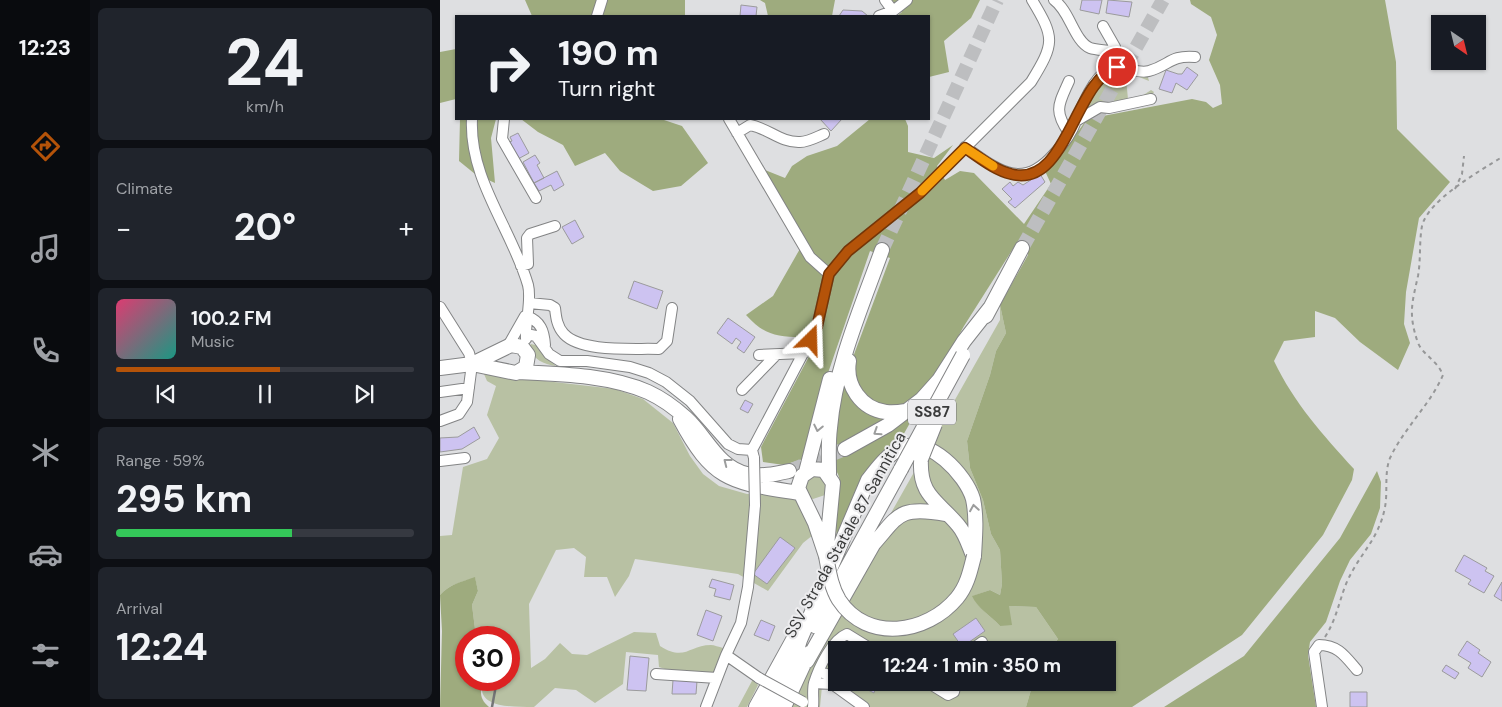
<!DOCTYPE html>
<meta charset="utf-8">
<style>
:root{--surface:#171b24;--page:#20242c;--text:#f1f3f6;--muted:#9ea1a6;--line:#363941;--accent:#b45309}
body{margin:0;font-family:"DM Sans",sans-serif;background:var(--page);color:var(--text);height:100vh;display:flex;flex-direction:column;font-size:19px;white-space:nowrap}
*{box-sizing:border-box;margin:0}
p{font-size:16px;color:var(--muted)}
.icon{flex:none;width:28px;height:28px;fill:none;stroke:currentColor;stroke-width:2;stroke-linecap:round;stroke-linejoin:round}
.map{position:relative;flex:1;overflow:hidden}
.panel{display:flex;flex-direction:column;gap:8px;padding:8px;background:#0d0f14;width:350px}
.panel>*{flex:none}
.banner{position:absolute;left:15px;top:15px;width:475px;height:105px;border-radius:0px;box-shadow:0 1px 4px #0004;background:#171b24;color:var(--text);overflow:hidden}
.needle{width:32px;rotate:145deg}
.fabs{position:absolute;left:991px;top:15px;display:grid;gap:10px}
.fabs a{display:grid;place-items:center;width:55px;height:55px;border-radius:0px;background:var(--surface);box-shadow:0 1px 4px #0004;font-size:25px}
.speed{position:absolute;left:15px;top:626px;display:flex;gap:10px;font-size:25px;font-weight:700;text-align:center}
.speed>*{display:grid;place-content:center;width:65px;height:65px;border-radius:50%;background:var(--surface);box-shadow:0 1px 4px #0004;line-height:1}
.speed .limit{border:8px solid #d22;background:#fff;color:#111}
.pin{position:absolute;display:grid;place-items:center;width:42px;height:42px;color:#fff;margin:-21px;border:2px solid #fff;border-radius:50%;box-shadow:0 1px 5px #0007}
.me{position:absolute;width:55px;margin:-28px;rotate:22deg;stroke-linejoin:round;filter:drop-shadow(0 0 4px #0008)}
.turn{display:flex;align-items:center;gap:18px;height:105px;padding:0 20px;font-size:22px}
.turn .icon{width:65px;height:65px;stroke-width:2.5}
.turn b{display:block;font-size:35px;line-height:42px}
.big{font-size:38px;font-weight:700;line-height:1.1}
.panel .card{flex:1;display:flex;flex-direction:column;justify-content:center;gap:8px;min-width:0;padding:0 18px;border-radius:8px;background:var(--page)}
.panel .dial{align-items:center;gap:0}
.dial b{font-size:65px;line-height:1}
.song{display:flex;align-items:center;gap:15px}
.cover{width:60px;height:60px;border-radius:8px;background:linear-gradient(135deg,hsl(340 70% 55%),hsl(170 70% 35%))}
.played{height:5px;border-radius:2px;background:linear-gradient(90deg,var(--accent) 55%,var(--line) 55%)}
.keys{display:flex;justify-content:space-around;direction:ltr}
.heat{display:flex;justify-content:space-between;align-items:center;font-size:28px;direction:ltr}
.charge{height:8px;border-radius:4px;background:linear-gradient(90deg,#34c759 59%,var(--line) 0)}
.trip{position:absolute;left:388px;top:641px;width:288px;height:50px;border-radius:0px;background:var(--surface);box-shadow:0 1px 4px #0004;font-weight:700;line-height:50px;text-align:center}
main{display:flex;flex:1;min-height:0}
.tab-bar{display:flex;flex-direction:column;width:90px;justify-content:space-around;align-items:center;background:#090b0e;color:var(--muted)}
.tab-bar .icon{width:35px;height:35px}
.tab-bar .selected{color:var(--accent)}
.tab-bar b{font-size:22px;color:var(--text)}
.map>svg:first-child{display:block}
.green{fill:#b8c1a3}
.forest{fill:#9eab7e}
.building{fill:#cdc3f1;stroke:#9b9b9c}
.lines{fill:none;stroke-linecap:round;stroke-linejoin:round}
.major-tunnel{stroke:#bdbec0;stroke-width:14;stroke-dasharray:14 7;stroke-linecap:butt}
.minor-casing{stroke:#838485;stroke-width:12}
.major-casing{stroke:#838485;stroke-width:16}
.path{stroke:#969798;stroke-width:2;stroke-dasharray:4 4;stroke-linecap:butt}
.minor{stroke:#fff;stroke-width:10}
.major{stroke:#fff;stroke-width:14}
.rail{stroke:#747576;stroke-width:2.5}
.minor-bridge-casing{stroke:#838485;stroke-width:12;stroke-linecap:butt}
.major-bridge-casing{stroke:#838485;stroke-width:16;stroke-linecap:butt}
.minor-bridge{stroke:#fff;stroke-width:10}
.major-bridge{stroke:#fff;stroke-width:14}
.oneway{stroke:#9c9d9d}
.route-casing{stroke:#753606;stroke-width:12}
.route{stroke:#b45309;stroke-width:9}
.slow{stroke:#f59e0b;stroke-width:9}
.labels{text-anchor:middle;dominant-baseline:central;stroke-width:4;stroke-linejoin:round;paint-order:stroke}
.shield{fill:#ececee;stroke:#6f7071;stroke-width:1}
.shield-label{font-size:15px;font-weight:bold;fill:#3a3b3b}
.street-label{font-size:16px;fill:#3a3b3b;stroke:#ececee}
</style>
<main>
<nav class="tab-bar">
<b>12:23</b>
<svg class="icon selected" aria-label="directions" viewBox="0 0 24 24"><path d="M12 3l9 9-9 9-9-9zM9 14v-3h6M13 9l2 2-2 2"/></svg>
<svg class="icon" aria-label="music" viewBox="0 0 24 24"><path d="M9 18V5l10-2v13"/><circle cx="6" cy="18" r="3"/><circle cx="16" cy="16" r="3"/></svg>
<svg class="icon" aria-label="phone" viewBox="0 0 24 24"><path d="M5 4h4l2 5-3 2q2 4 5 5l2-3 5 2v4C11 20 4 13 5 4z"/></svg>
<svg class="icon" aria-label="climate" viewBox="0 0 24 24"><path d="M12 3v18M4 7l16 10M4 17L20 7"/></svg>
<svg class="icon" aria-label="car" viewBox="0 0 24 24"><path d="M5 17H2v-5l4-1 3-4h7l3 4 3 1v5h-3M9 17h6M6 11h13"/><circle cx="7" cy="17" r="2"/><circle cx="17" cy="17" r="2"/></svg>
<svg class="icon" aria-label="filters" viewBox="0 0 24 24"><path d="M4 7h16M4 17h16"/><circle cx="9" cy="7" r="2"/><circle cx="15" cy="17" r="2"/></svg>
</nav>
<section class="panel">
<div class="card dial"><b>24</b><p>km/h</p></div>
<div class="card"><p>Climate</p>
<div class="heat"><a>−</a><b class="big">20°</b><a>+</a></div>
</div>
<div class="card">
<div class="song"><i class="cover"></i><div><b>100.2 FM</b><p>Music</p></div></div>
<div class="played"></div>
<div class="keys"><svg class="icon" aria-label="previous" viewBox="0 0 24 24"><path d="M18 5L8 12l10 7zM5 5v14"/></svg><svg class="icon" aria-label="pause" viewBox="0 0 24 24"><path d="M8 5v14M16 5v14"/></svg><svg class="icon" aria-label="next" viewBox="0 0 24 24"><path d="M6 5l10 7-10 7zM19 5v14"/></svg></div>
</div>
<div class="card"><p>Range · 59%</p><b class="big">295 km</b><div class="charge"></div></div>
<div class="card"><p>Arrival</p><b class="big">12:24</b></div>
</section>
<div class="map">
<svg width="1062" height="707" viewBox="0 0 1062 707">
<rect width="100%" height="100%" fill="#dedfe1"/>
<path class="green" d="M672,71L707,74L709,81L694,75L686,79L688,99L702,96L711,90L714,92L712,95L639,114L664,76Z
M560,305L566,333L556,351L550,375L527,441L530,468L543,500L551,534L560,550L562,584L560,595L550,590L533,596C537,608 551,616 560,626L569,606L596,607L618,639L609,650H396V682L593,683L586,707H417L390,687L382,686L380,707H341L437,551L451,513L560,320Z
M91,344L99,346L106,357L116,366C103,364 94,360 89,347Z
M44,374L175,389L203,399L233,423L250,456L263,474L279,486L307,494L345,495L356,500L367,516L373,535L363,543L328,591L298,574L195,559L189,576L175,597L167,577H144L146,557L134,548L116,550L89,604L91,668L105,659L120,643L132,654L147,655L194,632L216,633L220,646C245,662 249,645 271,645C274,645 279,647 283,648L282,659L273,674L231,671L219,667L218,655L186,652L183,684L155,703L136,690L115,688L94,707C67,707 35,707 43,680H69V638L36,637L32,605L38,591L35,578C21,582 10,584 0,595V536L12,535L23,467L47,459L59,438L47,415L56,386L47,381Z
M375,473L386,479L385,495L373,499L369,498L363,483Z
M313,679L318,685L307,707H298Z"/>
<path class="forest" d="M85,0H245V16H92Z
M320,0H395L392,16H328L325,3Z
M452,0H540L531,18L504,41L509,72L489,77V16H457L462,12Z
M750,0H945L956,62L957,129L1010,182L979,218L966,292L964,324L970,343L958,370L920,342L895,318L875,311V337L844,341L834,361C854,403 883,435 914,469L912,480L883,535L802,635L692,707H586L593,683L666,682V650H609L618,639L596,607L569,606L572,625L560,626C551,616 537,608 532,596L550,590L560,595L562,584L560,550L551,534L543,500L530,468L527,441L550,375L556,351L566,333L560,305L588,255V247L576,244L524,326L408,534L397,539C396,529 395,520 395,511C395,496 406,484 395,469L397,400L450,258L430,251L387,376L363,459L344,465L323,462L321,447L374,347L361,337C336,337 323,334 306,315L333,296L365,240L325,170L345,178L352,166L367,156L397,146L430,119H465L468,126V152L494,158L513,145L497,166L505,180L520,171L534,173L584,224L611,184L605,171L618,159L647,119L752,99L766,102L773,108L782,104L780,85L769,60L777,35L771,17L751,4Z
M16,49V99L0,103V52Z
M20,119H56L51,138L55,183L35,174L19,161Z
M81,119H221L242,126L268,163L241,186L213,191L180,171L165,153L135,166L123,145L98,132Z
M937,471L941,482L940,508L931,534L910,560L900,581L886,622L870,642L868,655L876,707H724L804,656L900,538Z
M35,577L38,591L32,605L36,637L26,638V680H43C40,691 39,699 49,707H0L2,631L0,595C10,584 21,582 35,577Z"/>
<path class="building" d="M642,0H662L659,14L640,10Z
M668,0L692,2L689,17L666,13Z
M301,5L317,7L316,16H300Z
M403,10L422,11L428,16H399Z
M747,67L758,75L747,90L736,83L732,93L719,89L726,70L738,74H742Z
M380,119H402L391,131Z
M78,133L89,153L78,159L69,142L72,141L70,137Z
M95,155L100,163L97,165L104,178L94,183L83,162Z
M117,171L124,185L114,191L111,185L99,191L94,183Z
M600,174L605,182L575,208L568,202L572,199L562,189L570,182L573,186L578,182L583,185Z
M135,220L144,237L132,244L122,227Z
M194,281L223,291L217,309L188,298Z
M288,318L315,337L304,353L297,348L301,342L296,338L292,344L277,333Z
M305,400L313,404L308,413L300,409Z
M34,427L40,438L22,449L0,452V438L18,437Z
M340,537L355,548L327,584L313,574Z
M1024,555L1047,568L1045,571L1054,576L1044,593L1028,584L1031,580L1015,571Z
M272,579L294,585L290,600L274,596L276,589L269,587Z
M1062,582V601L1054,596Z
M266,610L282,616L273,641L257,635Z
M536,618L545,631L522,647L513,634Z
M321,620L335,626L329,641L314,635Z
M1027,641L1040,650L1038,653L1051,662L1042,677L1028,668L1031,663L1018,655Z
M190,656L209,658L206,691L187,690Z
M1006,665L1019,673L1015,679L1002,671Z
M233,680L257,681L256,694H232Z
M421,682H438L434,693L420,686Z
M910,692H927V707H910Z"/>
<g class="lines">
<path class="major-tunnel" d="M582,248L723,0
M442,250L557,0
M349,471L405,449"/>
<g class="minor-casing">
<path id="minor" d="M445,0L453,11
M614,0C630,11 634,41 650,48C656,50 664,50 670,51L675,47L663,26
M157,16L162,0
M439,16L453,11L467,0
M32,119C29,180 72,229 88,285C92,300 85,322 86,339
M64,119L62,139L96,198
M289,119L370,257L389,274
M636,121L660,107L669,108L711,99
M297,133L310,125C328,128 341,143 360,142C368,142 377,137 384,134
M629,133C613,110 619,104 629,81
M525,147C557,169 581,191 613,155C622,146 632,133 636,121C642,106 653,78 668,70C683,62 695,75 709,71C730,65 730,55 755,57
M81,266L88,264L87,238L90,234L115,226
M89,303L110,305L115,308C116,317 117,327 124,334C142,353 194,348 219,349L227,341L232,308
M0,307L29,353L32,364L27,402L19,414L0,421
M86,316C101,321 104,331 105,345
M86,334L96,336L109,354L120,361H147L190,367L209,373L226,382L250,401L288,444L298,449L312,450
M68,346L85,316
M319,355L364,353
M302,390L336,355
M0,392L29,388
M314,458L312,450L377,327L389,274L408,251L480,193L591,82C615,43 615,38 592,0
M0,461L25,458
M315,505L308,587L301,623L286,655L319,678
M531,650L542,642
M380,672L396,677
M216,674L277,678
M487,682L508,695L514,692L516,682
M374,683L392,684L424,707
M266,707L286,655
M373,707C374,700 372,690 374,683C379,667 392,640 407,634L433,650
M882,707L874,652L879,645C898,645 905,656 917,670"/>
</g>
<g class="major-casing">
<path id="major" d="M546,316L582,248
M409,361C405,385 421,409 446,412C453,413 460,412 466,411
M0,368L32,364L71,345L82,347L88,355L86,367L76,373L32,364
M79,372C121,374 169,375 208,392C221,398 235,408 246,418C266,436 278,468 307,474C322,477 335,474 349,471
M240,419C274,483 292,482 359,493
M405,449L448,425L482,399L499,380L524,341L550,308
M481,459C479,496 497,500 518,525C525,533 528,543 532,553
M372,469L384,470L393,483L386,556L375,523L358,488L362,476Z
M366,472L390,379
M389,474C389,459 388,443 390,428C395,367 422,306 442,250
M428,550C459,517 455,505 506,514
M375,626L461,469
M367,661L434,543
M350,672L360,640L428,480C438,467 447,455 461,448C489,435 526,475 533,499C537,518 535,537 534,556
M316,707L354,638
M329,707L354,665
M344,707L369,653"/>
</g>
<path class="path" d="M1015,189L1022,174L1024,156
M885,637C896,620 899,602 906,584C918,555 939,540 945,507C948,492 944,473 950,458C964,428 990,405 1003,375C997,360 983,355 978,343C968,314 972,303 978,276C981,259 979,242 982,226C988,200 1040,171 1062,157"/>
<use href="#minor" class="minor"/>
<use href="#major" class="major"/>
<path class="rail" d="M52,707L57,680"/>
<g class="minor-bridge-casing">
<path id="minor-bridge" d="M314,458L315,505
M319,678L363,702"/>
</g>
<g class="major-bridge-casing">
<path id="major-bridge" d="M481,459L495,424
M461,469L523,355
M386,556C389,572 391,587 399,600C427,643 487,634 517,598C527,586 530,572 534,556"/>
</g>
<use href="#minor-bridge" class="minor-bridge"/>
<use href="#major-bridge" class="major-bridge"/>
</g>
<defs><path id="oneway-chevron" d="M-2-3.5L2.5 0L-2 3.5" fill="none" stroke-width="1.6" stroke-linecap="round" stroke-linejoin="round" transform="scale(1.25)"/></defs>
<g class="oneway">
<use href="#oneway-chevron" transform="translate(378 428) rotate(102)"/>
<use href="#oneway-chevron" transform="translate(437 432) rotate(147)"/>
<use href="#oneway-chevron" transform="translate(287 462) rotate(-142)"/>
<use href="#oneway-chevron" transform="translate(534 508) rotate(-99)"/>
</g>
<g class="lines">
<g class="route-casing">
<path id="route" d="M371,340L377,327L389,274L408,251L480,193L525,148C539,157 554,170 571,174C627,189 634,81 677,67"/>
</g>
<use href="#route" class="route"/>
<path class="slow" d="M482,191L525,148L553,166"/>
</g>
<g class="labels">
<rect class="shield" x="468" y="399.5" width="48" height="25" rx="4"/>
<g class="shield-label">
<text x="492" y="412">SS87</text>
</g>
<g class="street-label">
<text transform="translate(405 535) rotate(-61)">SSV Strada Statale 87 Sannitica</text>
</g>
</g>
</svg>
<div class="fabs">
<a><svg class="needle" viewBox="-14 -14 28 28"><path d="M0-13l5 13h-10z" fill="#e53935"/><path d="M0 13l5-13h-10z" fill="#9ea1a6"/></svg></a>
</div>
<div class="speed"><div class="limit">30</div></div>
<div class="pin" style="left:677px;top:67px;background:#d93025"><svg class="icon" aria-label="arrive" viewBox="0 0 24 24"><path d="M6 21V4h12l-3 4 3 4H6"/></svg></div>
<svg class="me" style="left:371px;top:340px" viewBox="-20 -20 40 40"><path d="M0-17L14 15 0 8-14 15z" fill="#b45309" stroke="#fff" stroke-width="4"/></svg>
<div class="trip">12:24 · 1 min · 350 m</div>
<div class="banner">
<div class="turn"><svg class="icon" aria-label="right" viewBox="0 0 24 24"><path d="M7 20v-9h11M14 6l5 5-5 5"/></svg><div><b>190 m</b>Turn right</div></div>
</div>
</div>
</main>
